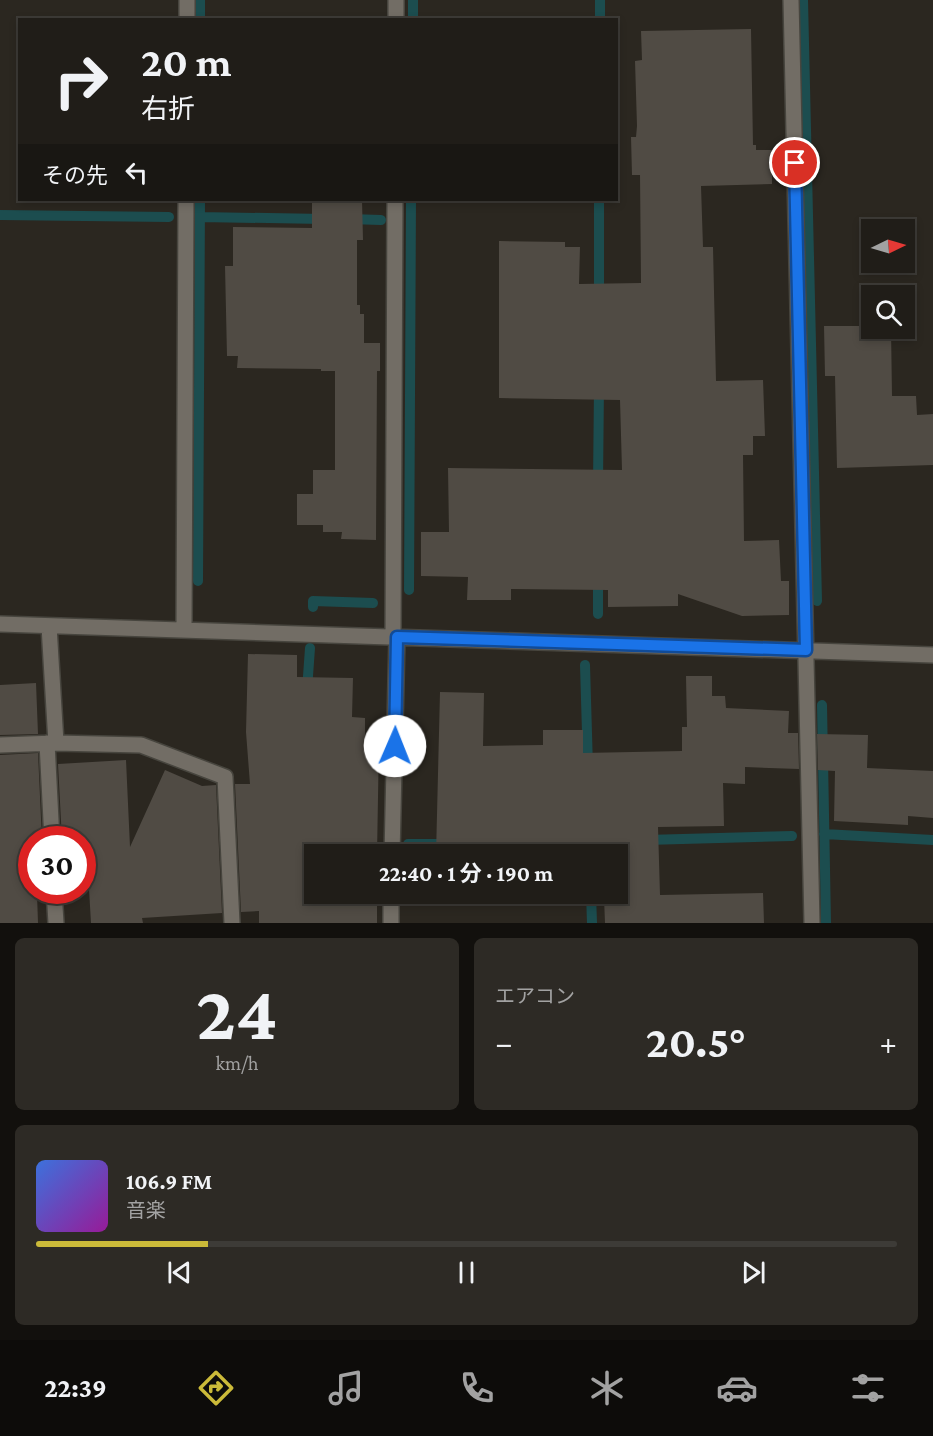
<!DOCTYPE html>
<html lang="ja">
<meta charset="utf-8">
<style>
:root{--surface:#201d18;--page:#2d2a25;--text:#f1f3f6;--muted:#a2a2a2;--line:#3d3b37;--accent:#cbba39}
body{margin:0;font-family:"Crimson Pro","Noto Sans JP",serif;background:var(--page);color:var(--text);height:100vh;display:flex;flex-direction:column;font-size:22px;white-space:nowrap}
*{box-sizing:border-box;margin:0}
p{font-size:20px;color:var(--muted)}
.icon{flex:none;width:33px;height:33px;fill:none;stroke:currentColor;stroke-width:2;stroke-linecap:round;stroke-linejoin:round}
.map{position:relative;height:923px;overflow:hidden}
.side{display:flex;flex-direction:column;gap:15px;padding:15px;background:#12100d;flex:1}
.side>*{flex:none}
.banner{position:absolute;left:18px;top:18px;width:600px;height:183px;border-radius:0px;box-shadow:0 3px 9px #0003,0 0 0 2px var(--line);background:#201d18;color:var(--text);overflow:hidden}
.needle{width:39px;rotate:85deg}
.tools{position:absolute;left:861px;top:219px;display:grid;gap:12px}
.tools a{display:grid;place-items:center;width:54px;height:54px;border-radius:0px;background:var(--surface);box-shadow:0 3px 9px #0003,0 0 0 2px var(--line);font-size:30px}
.speed{position:absolute;left:18px;top:826px;display:flex;gap:12px;font-size:30px;font-weight:700;text-align:center}
.speed>*{display:grid;place-content:center;width:78px;height:78px;border-radius:50%;background:var(--surface);box-shadow:0 3px 9px #0003,0 0 0 2px var(--line);line-height:1}
.speed .limit{border:9px solid #d22;background:#fff;color:#111}
.pin{position:absolute;display:grid;place-items:center;width:51px;height:51px;color:#fff;margin:-26px;border:3px solid #fff;border-radius:50%;box-shadow:0 2px 6px #0007}
.me{position:absolute;width:66px;margin:-33px;rotate:1deg;stroke-linejoin:round;filter:drop-shadow(0 0 4px #0008)}
.turn{display:flex;align-items:center;gap:21px;height:126px;padding:0 24px;font-size:27px}
.turn .icon{width:78px;height:78px;stroke-width:2.5}
.turn b{display:block;font-size:42px;line-height:51px}
.then{display:flex;align-items:center;height:57px;padding:0 24px;background:#0003;gap:12px;font-size:22px}
.big{font-size:45px;font-weight:700;line-height:1.1}
.side .tile{flex:1;display:flex;flex-direction:column;justify-content:center;gap:9px;min-width:0;padding:0 21px;border-radius:9px;background:var(--page)}
.side .dial{align-items:center;gap:0}
.dial b{font-size:78px;line-height:1}
.song{display:flex;align-items:center;gap:18px}
.cover{width:72px;height:72px;border-radius:9px;background:linear-gradient(135deg,hsl(220 70% 55%),hsl(300 70% 35%))}
.played{height:6px;border-radius:3px;background:linear-gradient(90deg,var(--accent) 20%,var(--line) 20%)}
.keys{display:flex;justify-content:space-around;direction:ltr}
.heat{display:flex;justify-content:space-between;align-items:center;font-size:33px;direction:ltr}
.side .tiles{flex:1;display:grid;gap:15px;grid-template-columns:1fr 1fr}
.tile:last-child{grid-column:span 2}
.trip{position:absolute;left:304px;top:844px;width:324px;height:60px;border-radius:0px;background:var(--surface);box-shadow:0 3px 9px #0003,0 0 0 2px var(--line);font-weight:700;line-height:60px;text-align:center}
.menu{display:flex;height:96px;justify-content:space-around;align-items:center;background:#0d0c0a;color:var(--muted)}
.menu .icon{width:42px;height:42px}
.menu .current{color:var(--accent)}
.menu b{font-size:27px;color:var(--text)}
.map>svg:first-child{display:block}
.lines{fill:none;stroke-linecap:round;stroke-linejoin:round}
.stream{stroke:#1c4d4f;stroke-width:10}
.building{fill:#504b44}
.minor-casing{stroke:#47453e;stroke-width:18}
.minor{stroke:#726d65;stroke-width:15}
.route-casing{stroke:#114b97;stroke-width:15}
.route{stroke:#1a73e8;stroke-width:10}
</style>
<div class="map">
<svg width="933" height="923" viewBox="0 0 933 923">
<rect width="100%" height="100%" fill="#2b2720"/>
<g class="lines">
<path class="stream" d="M803,0L817,601
M200,20V0
M413,20V0
M600,20V0
M0,215L169,217
M200,217L324,219
M349,219L381,220
M599,298V200
M598,484L599,386
M198,581L200,200
M409,590L411,200
M313,607V601L373,603
M598,614V578
M585,665L588,767
M307,690L310,648
M822,705L826,923
M824,834L933,840
M646,840L792,836
M408,844H450
M591,894L592,923"/>
</g>
<path class="building" d="M751,29L753,145H756V150H772V184L701,186L703,247H713L716,381L763,380L765,436H753V455H743L744,541L779,540L781,581H789V615L742,616L678,594V606L608,607V590L511,589V600H467L468,577L421,576V532H449L448,468L622,470L620,400L499,398V241L565,242V247H580L579,284L641,283L640,175H632L631,137H636L637,126L635,61L642,60L641,31Z
M312,200H362L363,240H357V305H360V314H364V343H380V371H377L376,540L341,539L342,532H323V525H297V494H313V470H335V371H321V369L237,368L238,356H227L225,266H233V227L312,228Z
M824,326H872V328H891L892,396H916L917,415L933,414V465L837,468L835,376H825Z
M248,654L297,655V677L353,678L352,717L365,718V740H379L377,855H315V894H377V923H259V911L241,912L235,784H250L246,732Z
M686,676H712V696H725L726,708L789,711L788,733H798L799,769L745,767V784L723,783L724,826L658,827L660,895L763,893L764,923H605L604,898L545,899V894H618V855H436L440,692L484,693L483,746L543,745V730H583V753L682,751V727H687Z
M36,683L38,734L0,735V685Z
M817,734L868,735L867,768L933,771V818L908,816V825L834,821L835,771L818,770Z
M38,753L42,840H32V891H44V893L37,894L38,923H0V755Z
M126,760L130,847L165,770L202,786L216,785L222,913L142,918L143,923H91L89,889L82,890V840H62L58,764Z"/>
<g class="lines">
<g class="minor-casing">
<path id="minor" d="M791,0L812,923
M187,20V0
M396,20V0
M0,624L933,655
M49,626L56,743
M184,630L186,200
M393,637L395,200
M47,743L52,840
M0,745L56,743L141,745L225,777L232,923
M392,855L397,637
M54,891L56,923
M391,923V894"/>
</g>
<use href="#minor" class="minor"/>
</g>
<g class="lines">
<g class="route-casing">
<path id="route" d="M395,746L397,637L806,650L795,163"/>
</g>
<use href="#route" class="route"/>
</g>
</svg>
<div class="tools">
<a><svg class="needle" viewBox="-14 -14 28 28"><path d="M0-13l5 13h-10z" fill="#e53935"/><path d="M0 13l5-13h-10z" fill="#a2a2a2"/></svg></a>
<a><svg class="icon" aria-label="search" viewBox="0 0 24 24"><circle cx="10" cy="10" r="6"/><path d="M15 15l6 6"/></svg></a>
</div>
<div class="speed"><div class="limit">30</div></div>
<div class="pin" style="left:795px;top:163px;background:#d93025"><svg class="icon" aria-label="arrive" viewBox="0 0 24 24"><path d="M6 21V4h12l-3 4 3 4H6"/></svg></div>
<svg class="me" style="left:395px;top:746px" viewBox="-20 -20 40 40"><circle r="19" fill="#fff"/><path d="M0-13L10 11 0 6-10 11z" fill="#1a73e8"/></svg>
<div class="trip">22:40 · 1 分 · 190 m</div>
<div class="banner">
<div class="turn"><svg class="icon" aria-label="right" viewBox="0 0 24 24"><path d="M7 20v-9h11M14 6l5 5-5 5"/></svg><div><b>20 m</b>右折</div></div>
<div class="then">その先<svg class="icon" aria-label="left" viewBox="0 0 24 24"><path d="M17 20v-9H6M10 6l-5 5 5 5"/></svg></div>
</div>
</div>
<section class="side">
<div class="tiles">
<div class="tile dial"><b>24</b><p>km/h</p></div>
<div class="tile"><p>エアコン</p>
<div class="heat"><a>−</a><b class="big">20.5°</b><a>+</a></div>
</div>
<div class="tile">
<div class="song"><i class="cover"></i><div><b>106.9 FM</b><p>音楽</p></div></div>
<div class="played"></div>
<div class="keys"><svg class="icon" aria-label="previous" viewBox="0 0 24 24"><path d="M18 5L8 12l10 7zM5 5v14"/></svg><svg class="icon" aria-label="pause" viewBox="0 0 24 24"><path d="M8 5v14M16 5v14"/></svg><svg class="icon" aria-label="next" viewBox="0 0 24 24"><path d="M6 5l10 7-10 7zM19 5v14"/></svg></div>
</div>
</div>
</section>
<nav class="menu">
<b>22:39</b>
<svg class="icon current" aria-label="directions" viewBox="0 0 24 24"><path d="M12 3l9 9-9 9-9-9zM9 14v-3h6M13 9l2 2-2 2"/></svg>
<svg class="icon" aria-label="music" viewBox="0 0 24 24"><path d="M9 18V5l10-2v13"/><circle cx="6" cy="18" r="3"/><circle cx="16" cy="16" r="3"/></svg>
<svg class="icon" aria-label="phone" viewBox="0 0 24 24"><path d="M5 4h4l2 5-3 2q2 4 5 5l2-3 5 2v4C11 20 4 13 5 4z"/></svg>
<svg class="icon" aria-label="climate" viewBox="0 0 24 24"><path d="M12 3v18M4 7l16 10M4 17L20 7"/></svg>
<svg class="icon" aria-label="car" viewBox="0 0 24 24"><path d="M5 17H2v-5l4-1 3-4h7l3 4 3 1v5h-3M9 17h6M6 11h13"/><circle cx="7" cy="17" r="2"/><circle cx="17" cy="17" r="2"/></svg>
<svg class="icon" aria-label="filters" viewBox="0 0 24 24"><path d="M4 7h16M4 17h16"/><circle cx="9" cy="7" r="2"/><circle cx="15" cy="17" r="2"/></svg>
</nav>
